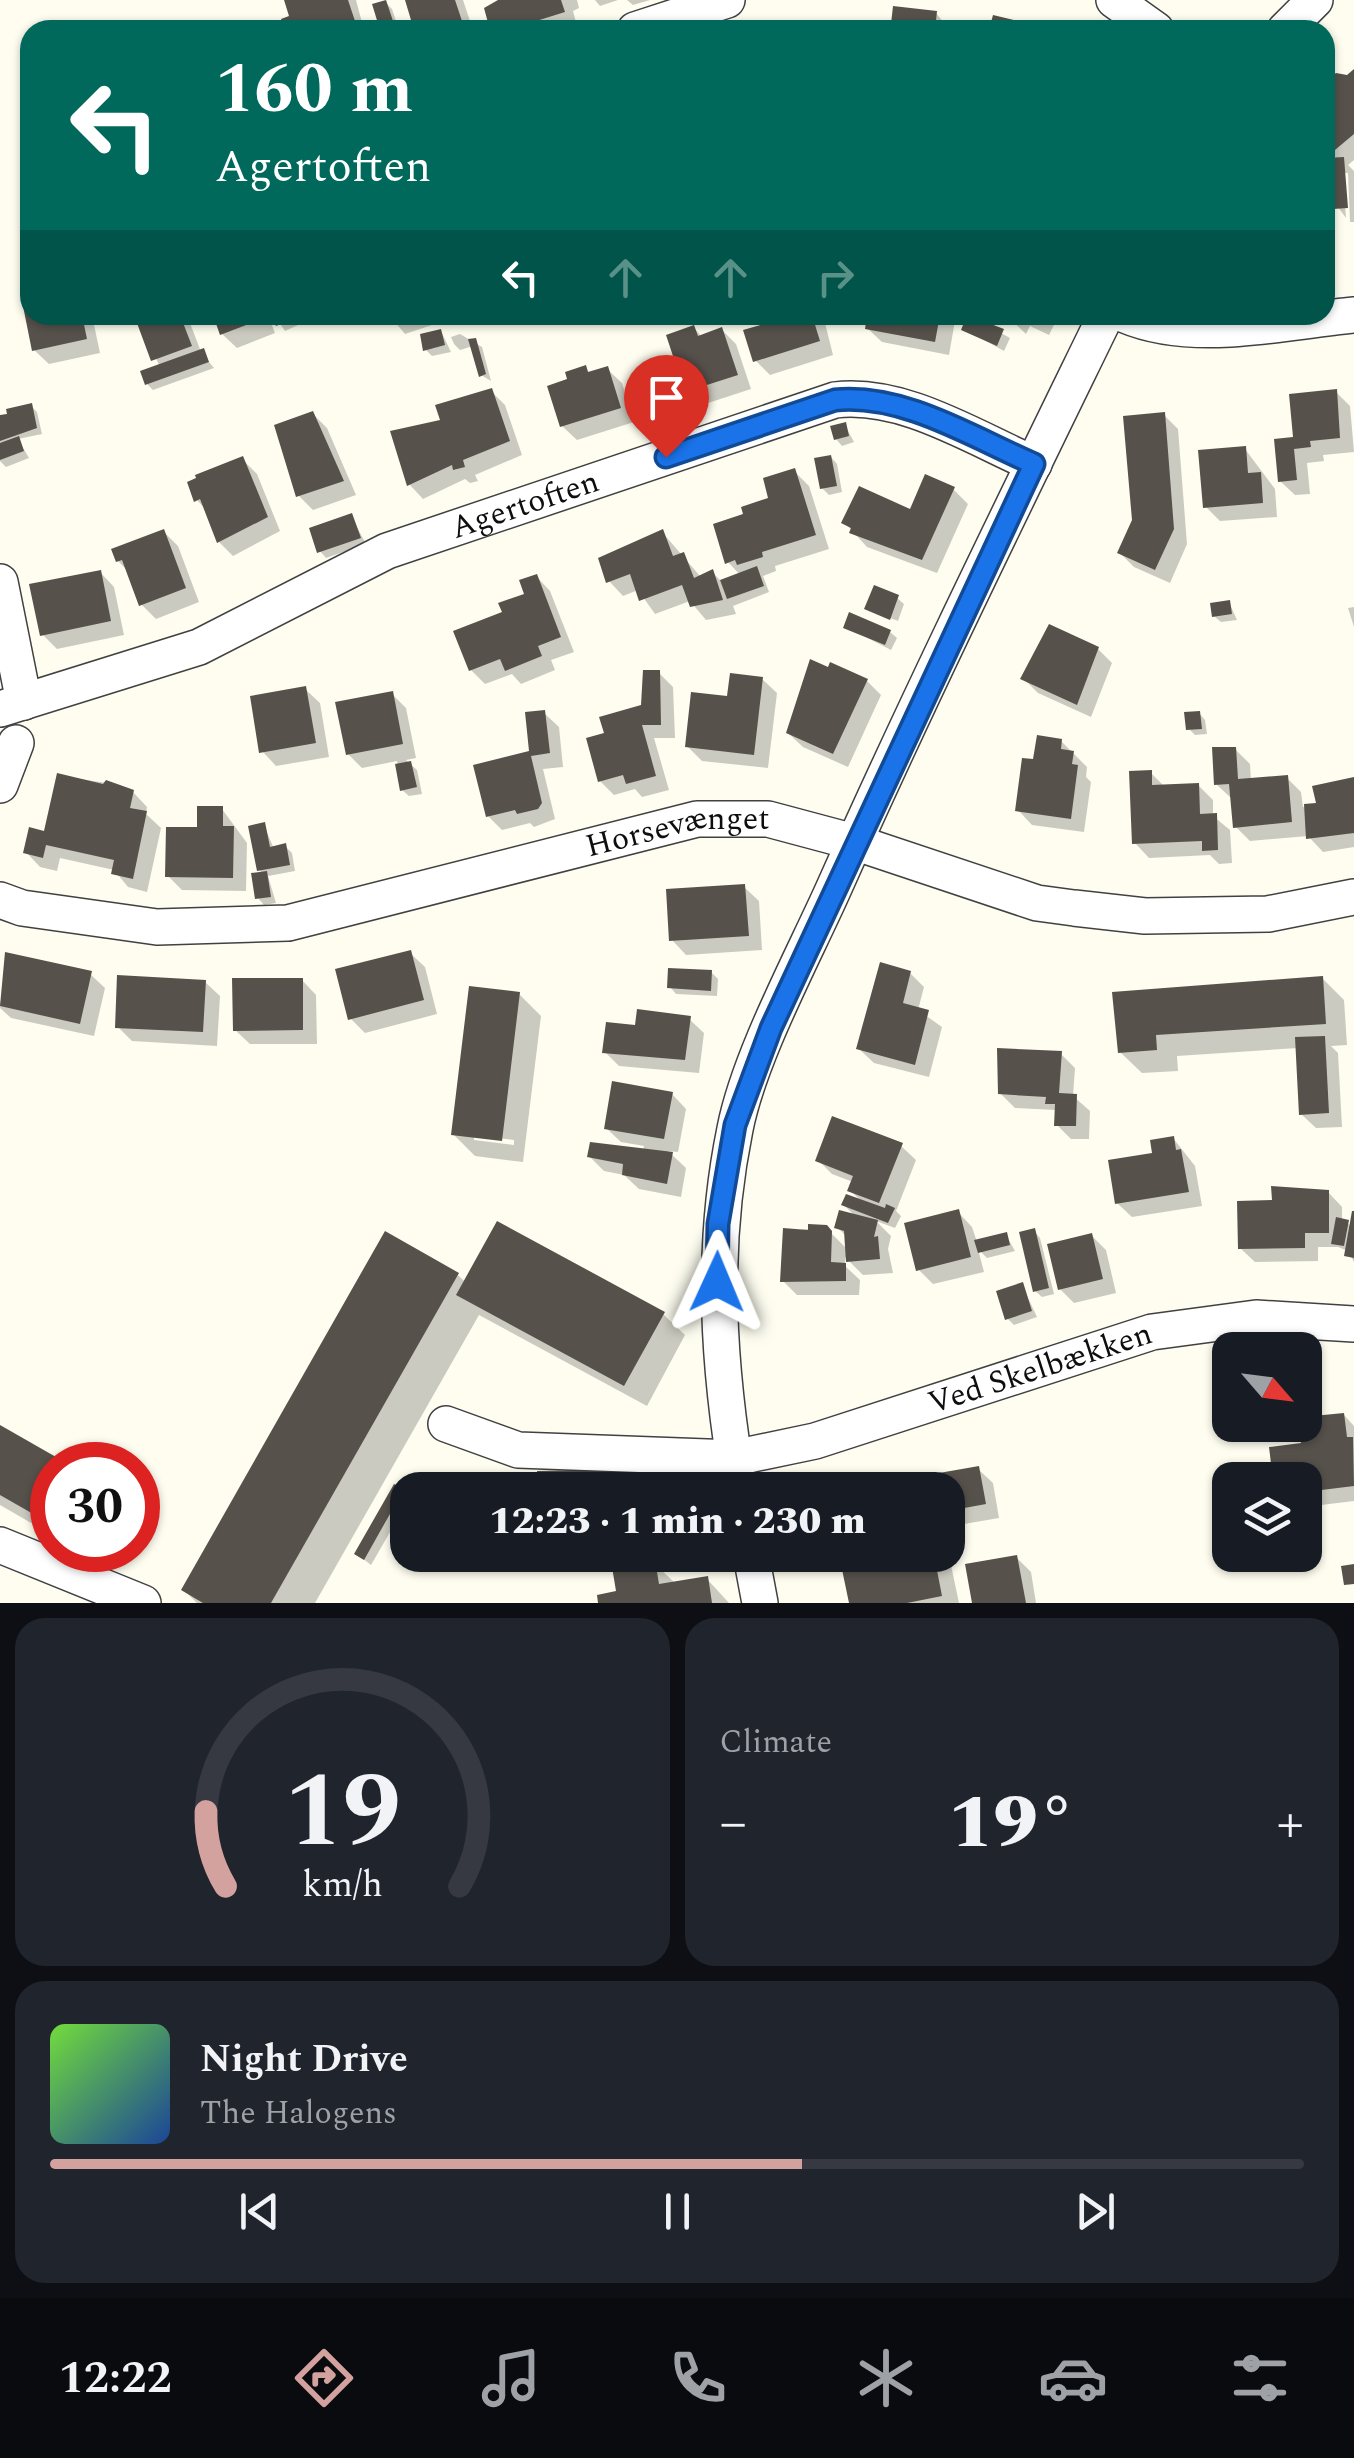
<!DOCTYPE html>
<meta charset="utf-8">
<style>
:root{--surface:#171b24;--page:#20242c;--text:#f1f3f6;--muted:#9ea1a6;--line:#363941;--accent:#d4a29e}
body{margin:0;font-family:Spectral,serif;background:var(--page);color:var(--text);height:100vh;display:flex;flex-direction:column;font-size:38px;white-space:nowrap}
*{box-sizing:border-box;margin:0}
p{font-size:32px;color:var(--muted)}
.icon{flex:none;width:55px;height:55px;fill:none;stroke:currentColor;stroke-width:2;stroke-linecap:round;stroke-linejoin:round}
.map{position:relative;height:1603px;overflow:hidden}
.side{display:flex;flex-direction:column;gap:15px;padding:15px;background:#0d0f14;flex:1}
.side>*{flex:none}
.top-card{position:absolute;left:20px;top:20px;width:1315px;height:305px;border-radius:30px;box-shadow:0 2px 8px #0004;background:#00695c;color:#fff;overflow:hidden}
.needle{width:65px;rotate:118deg}
.controls{position:absolute;left:1212px;top:1332px;display:grid;gap:20px}
.controls a{display:grid;place-items:center;width:110px;height:110px;border-radius:20px;background:var(--surface);box-shadow:0 2px 8px #0004;font-size:50px}
.speed{position:absolute;left:30px;top:1442px;display:flex;gap:20px;font-size:50px;font-weight:700;text-align:center}
.speed>*{display:grid;place-content:center;width:130px;height:130px;border-radius:50%;background:var(--surface);box-shadow:0 2px 8px #0004;line-height:1}
.speed .limit{border:15px solid #d22;background:#fff;color:#111}
.pin{position:absolute;display:grid;place-items:center;width:85px;height:85px;color:#fff;margin:-102px -42px;border-radius:50% 50% 50% 0;rotate:-45deg;box-shadow:0 0 10px #0007}
.pin .icon{rotate:45deg}
.me{position:absolute;width:110px;margin:-55px;rotate:1deg;stroke-linejoin:round;filter:drop-shadow(0 0 8px #0008)}
.turn{display:flex;align-items:center;gap:35px;height:210px;padding:0 30px;font-size:45px}
.turn .icon{width:130px;height:130px;stroke-width:2.5}
.turn b{display:block;font-size:70px;line-height:85px}
.lanes{display:flex;align-items:center;height:95px;padding:0 30px;background:#0003;justify-content:center;gap:50px;direction:ltr}
.lanes .off{opacity:.35}
.big{font-size:75px;font-weight:800;line-height:1.1}
.side .card{flex:1;display:flex;flex-direction:column;justify-content:center;gap:15px;min-width:0;padding:0 35px;border-radius:30px;background:var(--page)}
.side .dial{align-items:center;gap:0}
.dial svg{height:260px;overflow:visible;fill:none;stroke:var(--line);stroke-width:7;stroke-linecap:round;text-anchor:middle}
.dial text{fill:var(--text);stroke:none}
.song{display:flex;align-items:center;gap:30px}
.cover{width:120px;height:120px;border-radius:15px;background:linear-gradient(135deg,hsl(100 70% 55%),hsl(220 70% 35%))}
.played{height:10px;border-radius:5px;background:linear-gradient(90deg,var(--accent) 60%,var(--line) 60%)}
.keys{display:flex;justify-content:space-around;direction:ltr}
.heat{display:flex;justify-content:space-between;align-items:center;font-size:55px;direction:ltr}
.side .tiles{flex:1;display:grid;gap:15px;grid-template-columns:1fr 1fr}
.card:last-child{grid-column:span 2}
.trip{position:absolute;left:390px;top:1472px;width:575px;height:100px;border-radius:30px;background:var(--surface);box-shadow:0 2px 8px #0004;font-weight:800;line-height:100px;text-align:center}
.tabs{display:flex;height:160px;justify-content:space-around;align-items:center;background:#090b0e;color:var(--muted)}
.tabs .icon{width:70px;height:70px}
.tabs .current{color:var(--accent)}
.tabs b{font-size:45px;color:var(--text)}
.map>svg:first-child{display:block}
.shadow{fill:#0003;fill-rule:evenodd}
.building{fill:#56514b}
.lines{fill:none;stroke-linecap:round;stroke-linejoin:round}
.minor-casing{stroke:#414141;stroke-width:38}
.minor{stroke:#fff;stroke-width:35}
.route-casing{stroke:#114b97;stroke-width:25}
.route{stroke:#1a73e8;stroke-width:18}
.labels{text-anchor:middle;dominant-baseline:central;stroke-width:10;stroke-linejoin:round;paint-order:stroke}
.street-label{font-size:32px;fill:#0e0e0e;stroke:#fff}
</style>
<div class="map">
<svg width="1354" height="1603" viewBox="0 0 1354 1603">
<rect width="100%" height="100%" fill="#fefdf0"/>
<path class="shadow" d="M286,0H356L364,30H287L292,18Z
M407,0H463L473,30H417Z
M500,0H577L579,8L573,11L577,26L494,30Z
M595,0H618L600,6Z
M627,0H650L633,5Z
M385,2L392,9L399,30H383Z
M936,13L950,30H872L893,27Z
M1354,72V160L1348,165L1354,171V222H1350L1348,173H1343L1346,218L1335,203H1325V160L1339,161L1325,146V87Z
M1325,232L1332,280L1325,281Z
M30,297V315H92L100,353L49,364L34,350L23,298Z
M136,315H187L201,352L214,368L153,390L147,384L160,367Z
M215,315H268L275,333L237,348L222,334Z
M274,315H307L309,320L285,331Z
M389,315H462L405,334Z
M768,315H823L833,355L770,375L756,361L771,324Z
M870,315H956L949,355L882,342L867,328Z
M1006,315H1059L1049,335L1030,326L1026,334Z
M970,316L1010,338L1004,351L964,329Z
M694,328L702,337L722,330L736,344L751,389L702,405L687,391Z
M441,331L451,352L432,356L426,350Z
M460,334L482,347L491,381L481,375L473,346L460,350L454,344L451,337Z
M585,368L591,374L607,369L622,383L634,422L577,440L562,426Z
M646,382L662,413L649,417L643,411Z
M491,391L505,405L522,455L475,475L478,481L470,483L465,479L423,499L409,484L443,422Z
M1336,392L1350,406L1354,452L1323,455L1324,461L1307,463L1310,494L1295,495L1280,481L1295,439Z
M31,406L37,412L42,434L18,439L29,458L6,467L0,461V416Z
M313,414L327,428L356,495L313,510L299,496Z
M1164,415L1178,429L1187,544L1170,583L1134,567L1120,553L1134,520Z
M845,425L854,442L842,446L836,439Z
M1245,449L1275,489L1277,517L1220,521L1206,507Z
M831,457L837,464L842,492L829,495L822,488Z
M242,459L257,474L280,531L233,556L219,542L207,511L197,500Z
M794,471L809,486L829,549L775,566L776,571L763,576L769,592L733,606L736,614L706,620L690,601L655,614L638,590L623,596L609,581L662,532L700,576L712,572L722,582L740,575L728,562L746,516L772,500Z
M953,489L968,504L937,573L867,547L844,522L911,513Z
M351,516L366,544L326,558L320,551Z
M164,532L178,546L199,602L156,619L141,604L129,572L118,561Z
M100,572L114,587L124,635L57,649L42,634Z
M536,576L550,591L574,652L551,660L555,670L521,684L512,674L485,684L471,670L505,614L527,595Z
M897,598L904,604L898,621L867,609Z
M1229,602L1237,620L1221,622L1214,616Z
M1354,607V627L1348,608Z
M846,627L890,632L897,638L891,650Z
M1098,649L1112,663L1091,717L1038,693L1023,678Z
M658,672L673,687L675,738H654L669,790L642,797L635,789L614,795L600,781L607,735L644,707Z
M762,679L777,693L768,768L702,761L687,746L729,698Z
M867,681L881,695L848,767L803,747L788,733Z
M305,689L320,703L329,757L276,766L262,751Z
M392,694L406,708L416,758L406,760L417,770L422,794L409,796L402,790L397,761L362,768L348,754Z
M544,713L559,727L563,767L543,769L555,819L534,827L530,823L502,830L488,816L532,753Z
M1199,713L1205,720L1207,734L1195,735L1188,728Z
M1061,741L1087,767L1086,777L1091,782L1084,832L1032,825L1018,810L1035,762Z
M1235,749L1250,764L1251,781L1287,778L1301,792L1303,807L1319,805L1354,780V847L1323,852L1308,836L1250,841L1236,827L1231,798L1216,784Z
M1151,773L1165,787L1198,785L1213,800V816L1230,830L1232,863L1219,864L1210,855L1149,858L1135,843Z
M59,776L114,784L133,792L147,807L146,814L161,828L147,892L128,887L114,870L60,858L57,871L40,867L26,852L46,834Z
M222,809L247,843L246,891L182,890L168,876L199,830Z
M264,825L274,849L285,846L292,853L295,871L268,876L276,903L264,905L258,898L264,874L259,870Z
M744,887L759,901L762,950L686,955L672,940Z
M410,953L425,967L437,1014L365,1033L350,1018Z
M7,955L90,974L105,988L94,1036L11,1018L0,1008Z
M711,972L718,979L717,996L676,994L670,987Z
M910,973L924,987L918,1010L942,1027L929,1077L874,1063L859,1049Z
M1322,978L1344,1000L1347,1045L1331,1046L1338,1053L1342,1127L1316,1128L1301,1114L1298,1048L1177,1056L1178,1071L1142,1073L1120,1052L1115,994Z
M302,980L316,995L317,1044H250L235,1030Z
M205,982L220,996L217,1046L132,1041L118,1027Z
M519,994L541,1016L523,1162L475,1156L453,1134ZM474,1135L514,1140V1145L474,1140Z
M689,1019L704,1033L699,1073L619,1066L605,1052L637,1028Z
M1060,1053L1075,1068L1073,1096L1090,1111L1089,1139H1071L1057,1125L1055,1110L1015,1108L1000,1093Z
M672,1094L686,1109L678,1152L668,1151L686,1168L681,1197L639,1189L624,1175L604,1171L590,1157L643,1151L644,1146L621,1142L606,1128Z
M1173,1138L1195,1166L1202,1206L1132,1217L1117,1203Z
M901,1146L916,1160L896,1211L901,1216L895,1228L876,1221L891,1236L888,1249L893,1273L863,1275L845,1257V1266L860,1280L859,1295H797L783,1281L785,1231L826,1228L848,1250L847,1237L837,1227L856,1217L844,1205L863,1203L850,1190L853,1182L832,1174L818,1160Z
M1328,1192L1342,1207V1221L1352,1226L1354,1216V1262L1348,1251L1338,1247H1318V1261L1255,1262L1240,1248L1274,1203Z
M958,1212L972,1227L977,1242L1006,1235L1015,1251L987,1258L978,1249L984,1272L933,1284L919,1270Z
M1034,1231L1040,1238L1054,1294L1042,1297L1035,1291Z
M1092,1236L1106,1250L1116,1293L1074,1303L1060,1289Z
M458,1275L466,1283L663,1314L685,1335L647,1406L479,1315L315,1603H197L184,1590Z
M1022,1285L1037,1317L1014,1325L1007,1318Z
M1344,1415L1354,1426V1501L1305,1507V1480H1276L1303,1445Z
M0,1427L65,1465H52V1535L0,1505Z
M978,1469L993,1483L999,1518L964,1524L949,1509L945,1490Z
M686,1471L701,1490H539Z
M395,1487L408,1501L371,1565L357,1554Z
M948,1551L959,1603H852L842,1555H948Z
M1016,1557L1031,1572L1036,1603H975Z
M654,1563L676,1584L707,1579L729,1603H601Z"/>
<path class="building" d="M284,0H348L358,30H284L281,19L289,16Z
M386,0L396,30H380L372,4Z
M405,0H455L465,30H414Z
M498,0H561L565,12L507,30L506,25L490,30L484,8Z
M893,6L937,11L935,30H869L870,21L891,24Z
M993,15L1044,27L1043,30H989Z
M1354,69V134L1329,155L1325,150V82L1336,73L1347,75Z
M1344,157L1348,208L1333,209L1331,187L1325,188V158Z
M30,294V315H82L87,339L32,351L21,296Z
M134,315H180L192,346L151,361Z
M213,315H261L262,319L220,335Z
M271,315H300L276,326Z
M766,315H812L820,341L753,362L743,330L768,323Z
M867,315H940L935,342L865,329Z
M967,315L1004,329L997,346L961,330Z
M694,325L698,336L722,327L738,375L685,392L666,335Z
M441,329L445,345L423,351L420,334Z
M476,338L486,374L479,377L468,339Z
M204,348L209,362L145,385L140,371Z
M586,365L588,372L608,366L621,408L560,427L547,386L567,379L565,372Z
M647,379L657,407L641,412L631,385Z
M492,388L510,441L463,460L465,467L453,470L452,465L407,486L390,431L440,420L435,405Z
M1337,389L1340,438L1310,441L1311,447L1294,449L1297,480L1278,482L1274,439L1293,437L1289,394Z
M32,403L37,428L0,441V415L7,414L6,409Z
M313,411L344,481L296,497L274,425Z
M1165,412L1174,529L1155,570L1117,553L1132,520L1123,416Z
M846,422L849,436L834,440L830,426Z
M19,436L24,451L0,460V443Z
M1246,446L1248,473L1261,472L1263,503L1203,508L1198,450Z
M831,455L837,486L820,489L814,458Z
M243,456L268,517L217,543L200,499L194,502L187,482L196,478L195,475Z
M795,468L816,535L762,552L763,557L737,565L735,560L725,564L713,524L743,514L741,507L768,498L763,478Z
M925,474L955,487L922,560L849,533L851,528L841,523L859,486L910,509Z
M352,513L361,538L317,553L309,528Z
M164,529L186,588L139,606L122,560L116,562L111,549Z
M663,529L673,556L684,552L694,578L713,569L723,600L690,607L682,585L639,601L630,574L606,583L598,558Z
M757,566L764,586L727,599L720,580Z
M101,570L111,621L40,636L29,584Z
M537,574L561,637L538,646L542,656L505,671L500,659L469,671L453,631L502,612L498,603L524,594L519,580Z
M874,585L899,595L890,620L864,609Z
M1230,600L1232,614L1212,617L1210,603Z
M849,612L891,630L885,645L843,628Z
M1049,624L1099,647L1077,705L1020,679Z
M810,659L828,667L830,662L868,679L833,754L786,733Z
M643,670H660L661,725H642L656,776L626,784L623,775L598,782L586,738L604,733L599,717L641,705Z
M730,673L763,677L754,755L685,747L691,692L727,696Z
M306,686L316,743L259,753L250,696Z
M393,691L403,744L346,755L335,702Z
M545,710L550,753L531,756L542,803L538,809L517,814L515,810L486,817L473,765L529,751L525,712Z
M1200,711L1202,729L1186,730L1184,712Z
M1037,735L1062,739L1061,749L1074,751L1072,764L1078,765L1071,819L1015,811L1022,758L1033,759Z
M1212,747H1236L1238,779L1288,775L1292,822L1233,828L1229,784L1214,785Z
M411,761L417,787L400,791L395,764Z
M1152,770V785L1199,783L1200,814L1217,813L1218,850L1202,851V841L1132,844L1129,771Z
M57,773L103,784L106,780L134,790L130,808L147,811L133,879L111,874L114,860L46,845L43,858L23,853L29,827L44,831Z
M1354,777V833L1306,839L1304,804L1316,803L1312,786Z
M197,806H223V826H234L233,878L165,877L166,827H197Z
M265,822L270,847L286,843L290,865L257,871L248,826Z
M267,871L271,897L255,899L251,873Z
M745,884L749,936L669,941L666,889Z
M411,950L424,1000L348,1020L335,969Z
M5,952L92,971L80,1024L0,1006Z
M880,962L911,971L903,1003L929,1010L915,1065L856,1049Z
M668,968L712,970L711,991L667,988Z
M117,975L206,980L203,1032L115,1028Z
M1323,976L1326,1024L1156,1035L1157,1050L1118,1053L1112,992Z
M232,978H303V1030L233,1031Z
M469,986L520,992L502,1141L451,1135Z
M637,1009L691,1016L685,1060L602,1053L606,1022L635,1025Z
M1325,1036L1329,1113L1299,1115L1295,1037Z
M997,1048L1062,1051L1059,1093L1077,1094L1076,1126H1054L1055,1104H1045L1046,1097L998,1094Z
M612,1081L673,1092L664,1139L604,1129Z
M832,1116L903,1143L879,1203L847,1191L853,1176L815,1161Z
M1174,1136L1176,1150L1181,1149L1189,1192L1115,1204L1108,1160L1152,1153L1150,1140Z
M590,1142L673,1152L667,1184L622,1175L623,1164L587,1157Z
M1271,1186L1329,1190V1233H1305V1248L1238,1249L1237,1201L1272,1200Z
M846,1194L885,1208L886,1204L895,1208L888,1223L841,1205Z
M959,1209L971,1257L916,1271L904,1223Z
M839,1210L878,1220L874,1237L878,1236L880,1259L846,1262L844,1231L834,1228Z
M1352,1211H1354V1258L1344,1256Z
M1336,1217L1349,1220L1344,1246L1331,1244Z
M497,1221L665,1312L624,1386L456,1295Z
M808,1224L827,1225L832,1231L831,1262L846,1263V1281L780,1282L783,1228L808,1230Z
M1035,1228L1049,1288L1033,1292L1019,1232Z
M385,1231L459,1273L271,1603H203L181,1590Z
M1007,1232L1010,1245L978,1253L974,1240Z
M1092,1233L1103,1279L1058,1290L1047,1244Z
M1023,1282L1032,1311L1005,1320L996,1291Z
M1344,1413L1347,1437H1353L1354,1486L1305,1492V1480H1273L1269,1447L1301,1443L1298,1425L1314,1421L1313,1416Z
M0,1425L70,1465H52L49,1523L0,1495Z
M979,1466L986,1504L948,1511V1490H942L939,1473Z
M687,1468L688,1490H537V1471Z
M394,1484L404,1489L364,1560L354,1554Z
M839,1555H934L942,1596L907,1603H849Z
M1017,1555L1026,1603H972L965,1564Z
M655,1560L659,1584L708,1576L712,1603H598L597,1595L616,1591L612,1567Z
M1354,1564V1584L1344,1585L1341,1566Z"/>
<g class="lines">
<g class="minor-casing">
<g id="minor">
<path d="M1114,0L1156,30"/>
<path d="M635,30L727,0"/>
<path d="M1285,30L1315,0"/>
<path d="M1125,315C1194,344 1281,322 1354,315"/>
<path d="M0,582L24,702"/>
<path id="s1" d="M0,709L199,647L387,551L835,400C903,392 972,437 1034,464"/>
<path d="M0,785L16,743"/>
<path id="s2" d="M0,900L22,908L157,927L288,923L697,819H768L854,842L1037,903L1074,908L1145,916L1268,914L1354,897"/>
<path id="s3" d="M446,1424L518,1450L734,1458L815,1441L1152,1332L1256,1318L1354,1324"/>
<path d="M739,1490C718,1368 710,1251 735,1129C749,1057 802,959 833,890C919,697 1013,506 1106,315"/>
<path d="M0,1545L143,1603"/>
<path d="M751,1555L760,1603"/>
</g>
</g>
<use href="#minor" class="minor"/>
</g>
<g class="lines">
<g class="route-casing">
<path id="route" d="M666,457L835,400C903,393 972,437 1034,464L771,1028L735,1125L718,1224L717,1282"/>
</g>
<use href="#route" class="route"/>
</g>
<g class="labels">
<g class="street-label">
<text stroke="none"><textPath href="#s1" startOffset="565">Agertoften</textPath></text>
<text stroke="none"><textPath href="#s2" startOffset="692">Horsevænget</textPath></text>
<text stroke="none"><textPath href="#s3" startOffset="612">Ved Skelbækken</textPath></text>
</g>
</g>
</svg>
<div class="controls">
<a><svg class="needle" viewBox="-14 -14 28 28"><path d="M0-13l5 13h-10z" fill="#e53935"/><path d="M0 13l5-13h-10z" fill="#9ea1a6"/></svg></a>
<a><svg class="icon" aria-label="layers" viewBox="0 0 24 24"><path d="M12 4l9 5-9 5-9-5zM3 14l9 5 9-5"/></svg></a>
</div>
<div class="speed"><div class="limit">30</div></div>
<div class="pin" style="left:666px;top:457px;background:#d93025"><svg class="icon" aria-label="arrive" viewBox="0 0 24 24"><path d="M6 21V4h12l-3 4 3 4H6"/></svg></div>
<svg class="me" style="left:717px;top:1282px" viewBox="-20 -20 40 40"><path d="M0-17L14 15 0 8-14 15z" fill="#1a73e8" stroke="#fff" stroke-width="4"/></svg>
<div class="trip">12:23 · 1 min · 230 m</div>
<div class="top-card">
<div class="turn"><svg class="icon" aria-label="left" viewBox="0 0 24 24"><path d="M17 20v-9H6M10 6l-5 5 5 5"/></svg><div><b>160 m</b>Agertoften</div></div>
<div class="lanes"><svg class="icon" aria-label="left" viewBox="0 0 24 24"><path d="M17 20v-9H6M10 6l-5 5 5 5"/></svg><svg class="icon off" aria-label="ahead" viewBox="0 0 24 24"><path d="M12 20V5M6 11l6-6 6 6"/></svg><svg class="icon off" aria-label="ahead" viewBox="0 0 24 24"><path d="M12 20V5M6 11l6-6 6 6"/></svg><svg class="icon off" aria-label="right" viewBox="0 0 24 24"><path d="M7 20v-9h11M14 6l5 5-5 5"/></svg></div>
</div>
</div>
<section class="side">
<div class="tiles">
<div class="card dial"><svg viewBox="0 0 100 80">
<path d="M14 69A42 42 0 1 1 86 69"/>
<path d="M14 69A42 42 0 0 1 8 46" stroke="#d4a29e"/>
<text x="50" y="56" font-size="32" font-weight="700">19</text>
<text x="50" y="72" font-size="11">km/h</text>
</svg></div>
<div class="card"><p>Climate</p>
<div class="heat"><a>−</a><b class="big">19°</b><a>+</a></div>
</div>
<div class="card">
<div class="song"><i class="cover"></i><div><b>Night Drive</b><p>The Halogens</p></div></div>
<div class="played"></div>
<div class="keys"><svg class="icon" aria-label="previous" viewBox="0 0 24 24"><path d="M18 5L8 12l10 7zM5 5v14"/></svg><svg class="icon" aria-label="pause" viewBox="0 0 24 24"><path d="M8 5v14M16 5v14"/></svg><svg class="icon" aria-label="next" viewBox="0 0 24 24"><path d="M6 5l10 7-10 7zM19 5v14"/></svg></div>
</div>
</div>
</section>
<nav class="tabs">
<b>12:22</b>
<svg class="icon current" aria-label="directions" viewBox="0 0 24 24"><path d="M12 3l9 9-9 9-9-9zM9 14v-3h6M13 9l2 2-2 2"/></svg>
<svg class="icon" aria-label="music" viewBox="0 0 24 24"><path d="M9 18V5l10-2v13"/><circle cx="6" cy="18" r="3"/><circle cx="16" cy="16" r="3"/></svg>
<svg class="icon" aria-label="phone" viewBox="0 0 24 24"><path d="M5 4h4l2 5-3 2q2 4 5 5l2-3 5 2v4C11 20 4 13 5 4z"/></svg>
<svg class="icon" aria-label="climate" viewBox="0 0 24 24"><path d="M12 3v18M4 7l16 10M4 17L20 7"/></svg>
<svg class="icon" aria-label="car" viewBox="0 0 24 24"><path d="M5 17H2v-5l4-1 3-4h7l3 4 3 1v5h-3M9 17h6M6 11h13"/><circle cx="7" cy="17" r="2"/><circle cx="17" cy="17" r="2"/></svg>
<svg class="icon" aria-label="filters" viewBox="0 0 24 24"><path d="M4 7h16M4 17h16"/><circle cx="9" cy="7" r="2"/><circle cx="15" cy="17" r="2"/></svg>
</nav>
